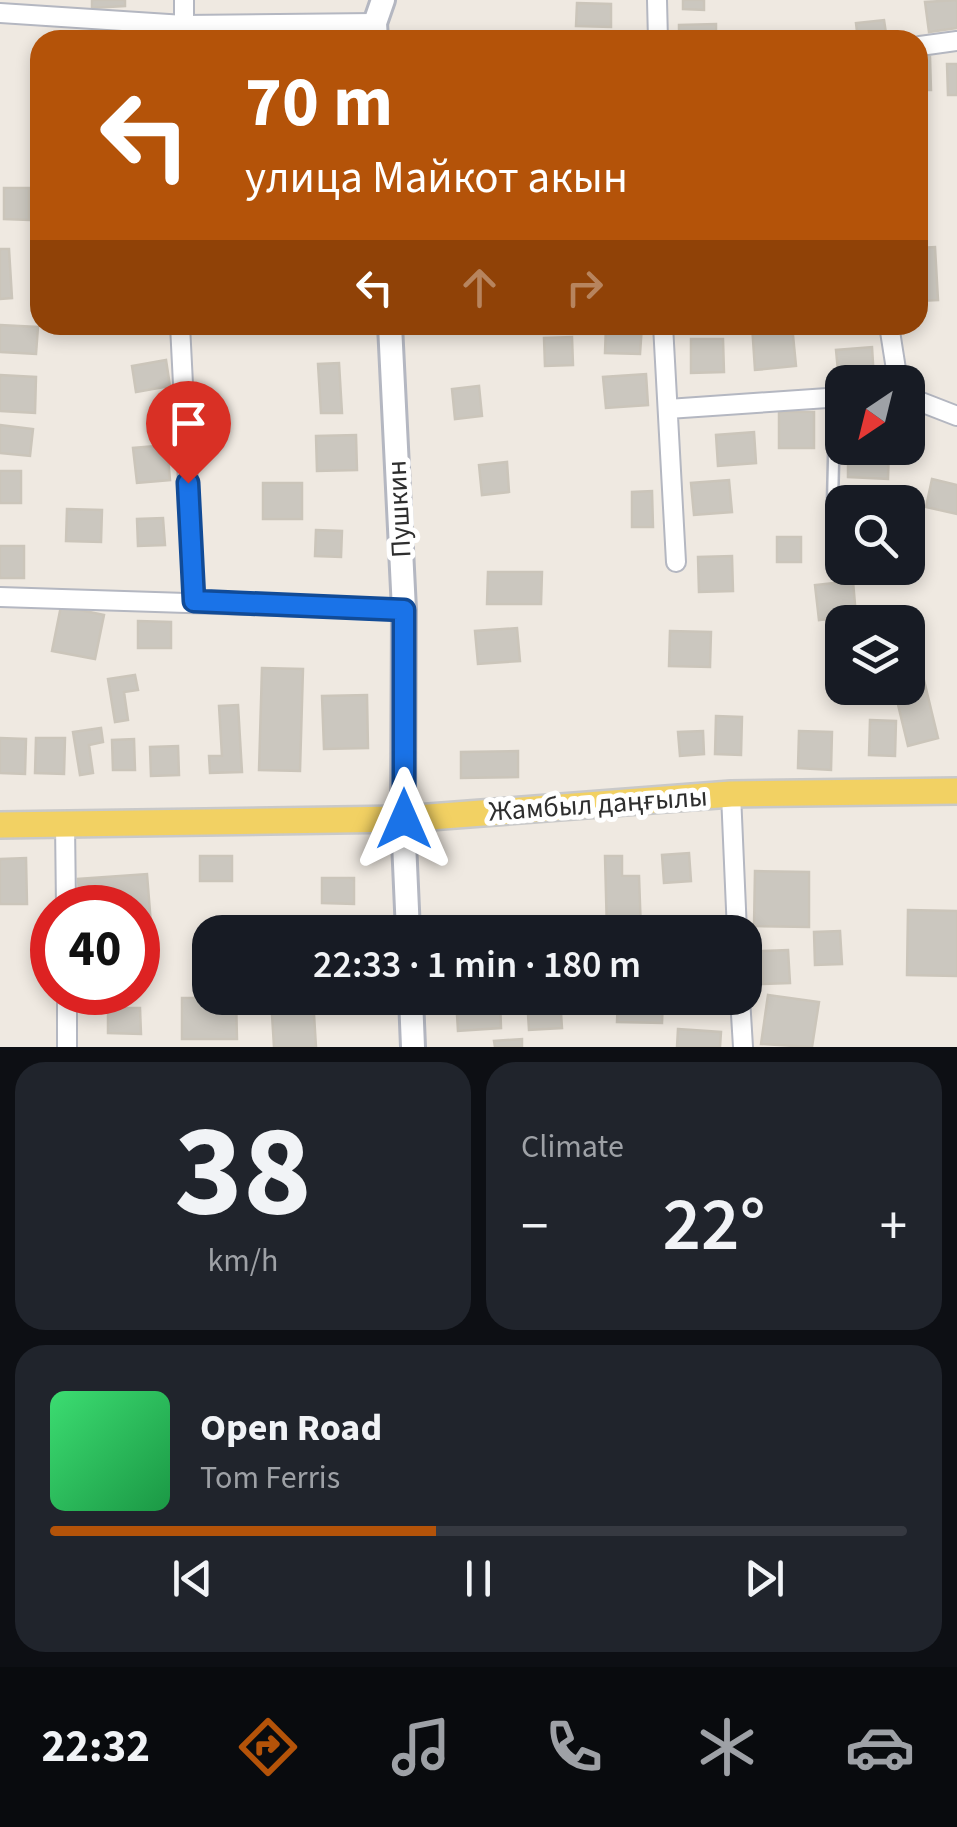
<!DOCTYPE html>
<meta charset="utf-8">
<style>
:root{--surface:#171b24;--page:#20242c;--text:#f1f3f6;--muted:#9ea1a6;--line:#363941;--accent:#b45309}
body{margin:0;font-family:"Source Sans 3",sans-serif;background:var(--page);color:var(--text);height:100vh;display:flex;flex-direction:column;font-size:38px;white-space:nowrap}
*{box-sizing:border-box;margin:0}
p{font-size:32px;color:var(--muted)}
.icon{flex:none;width:55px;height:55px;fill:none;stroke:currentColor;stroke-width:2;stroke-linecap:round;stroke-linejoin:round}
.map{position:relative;height:1047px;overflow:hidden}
.drawer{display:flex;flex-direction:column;gap:15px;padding:15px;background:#0d0f14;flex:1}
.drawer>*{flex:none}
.hud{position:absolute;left:30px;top:30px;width:898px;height:305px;border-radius:30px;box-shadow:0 5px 15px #0003;background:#b45309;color:#fff;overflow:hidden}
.needle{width:65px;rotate:215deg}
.controls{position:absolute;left:825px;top:365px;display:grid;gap:20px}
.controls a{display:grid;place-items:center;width:100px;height:100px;border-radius:20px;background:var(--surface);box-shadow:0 5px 15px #0003;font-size:50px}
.speed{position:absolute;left:30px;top:885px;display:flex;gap:20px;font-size:50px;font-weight:700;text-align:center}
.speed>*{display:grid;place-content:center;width:130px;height:130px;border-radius:50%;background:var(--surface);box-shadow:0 5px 15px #0003;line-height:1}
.speed .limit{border:15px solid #d22;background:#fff;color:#111}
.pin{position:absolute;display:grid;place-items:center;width:85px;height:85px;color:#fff;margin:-102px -42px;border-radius:50% 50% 50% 0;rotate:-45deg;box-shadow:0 0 10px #0007}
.pin .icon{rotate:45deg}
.me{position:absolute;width:110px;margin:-55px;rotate:0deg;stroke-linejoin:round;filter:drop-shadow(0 0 8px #0008)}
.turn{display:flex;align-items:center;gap:35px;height:210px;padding:0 50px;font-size:45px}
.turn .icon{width:130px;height:130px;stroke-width:2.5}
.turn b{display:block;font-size:70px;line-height:85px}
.lanes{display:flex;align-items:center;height:95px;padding:0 50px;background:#0003;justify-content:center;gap:50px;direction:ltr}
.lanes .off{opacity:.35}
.big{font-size:75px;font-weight:600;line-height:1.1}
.drawer .widget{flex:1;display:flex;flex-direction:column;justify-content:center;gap:15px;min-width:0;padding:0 35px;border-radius:30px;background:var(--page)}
.drawer .dial{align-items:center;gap:0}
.dial b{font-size:130px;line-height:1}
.song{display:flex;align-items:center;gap:30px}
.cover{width:120px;height:120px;border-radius:15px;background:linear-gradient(135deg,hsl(140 70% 55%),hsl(140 70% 35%))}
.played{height:10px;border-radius:5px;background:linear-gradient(90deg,var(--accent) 45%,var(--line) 45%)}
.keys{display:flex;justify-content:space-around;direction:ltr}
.heat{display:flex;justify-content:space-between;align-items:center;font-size:55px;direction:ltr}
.drawer .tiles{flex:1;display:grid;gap:15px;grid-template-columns:1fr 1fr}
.widget:last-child{grid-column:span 2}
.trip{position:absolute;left:192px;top:915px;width:570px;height:100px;border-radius:30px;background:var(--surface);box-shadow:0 5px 15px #0003;font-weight:600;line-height:100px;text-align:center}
.tabs{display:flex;height:160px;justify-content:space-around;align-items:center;background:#090b0e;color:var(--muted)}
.tabs .icon{width:70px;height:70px}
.tabs .current{color:var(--accent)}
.tabs b{font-size:45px;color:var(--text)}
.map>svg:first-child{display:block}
.building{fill:#cbc7bf;stroke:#cbc5ba;stroke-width:2.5}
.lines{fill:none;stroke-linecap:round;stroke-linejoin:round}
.lane-casing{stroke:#b4b7c1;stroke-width:14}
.street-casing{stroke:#b4b7c1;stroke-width:22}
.secondary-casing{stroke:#b4b7c1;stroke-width:28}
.primary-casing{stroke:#c9c9c9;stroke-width:30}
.lane{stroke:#fff;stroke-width:9}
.street{stroke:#fff;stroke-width:18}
.secondary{stroke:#fff;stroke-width:22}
.primary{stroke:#f2d163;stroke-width:25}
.route-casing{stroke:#114b97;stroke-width:25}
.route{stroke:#1a73e8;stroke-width:18}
.labels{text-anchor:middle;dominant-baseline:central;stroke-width:10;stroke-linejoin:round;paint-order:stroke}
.street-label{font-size:28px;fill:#2e2e2e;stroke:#fff}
</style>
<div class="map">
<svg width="957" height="1047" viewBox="0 0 957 1047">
<rect width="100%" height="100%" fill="#efe9e1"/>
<path class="building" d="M92,0H125V6L92,8Z
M683,0H704V10L683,9Z
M957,0V28L929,32L925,2Z
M577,3L611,4V27L576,26Z
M884,20L887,40H858L856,23Z
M716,24V40H679V25Z
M474,34V40H436L435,36Z
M918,57H930L931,90H918Z
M947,64H957V95H948Z
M4,188H29V220L4,219Z
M935,247L938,300L918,301V248Z
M0,249H9L12,298L0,299Z
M0,325L38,327L36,354L0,352Z
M606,325H642L640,354L605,353Z
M752,325H792L796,366L755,370Z
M572,337L573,365L545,366L544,338Z
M691,339H723L724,372L691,373Z
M872,347L874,379L839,382L836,350Z
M166,360L170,386L136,392L132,366Z
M339,363L342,413H321L318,364Z
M646,374L648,405L606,408L603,377Z
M0,375L36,377L35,413L0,411Z
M479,386L482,416L455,419L452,389Z
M779,412H814V448H779Z
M0,425L33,429L30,456L0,453Z
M754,432L756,463L718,466L716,435Z
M356,435L357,470L317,471L316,436Z
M167,445L170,480L137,483L133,448Z
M848,448H889L888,479L848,477Z
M507,462L509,492L482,495L479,465Z
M0,471H21V503H0Z
M932,479L957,485V514L926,507Z
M729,480L732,512L694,515L691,483Z
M263,483H302V519H263Z
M652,491L653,527H632V492Z
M876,497L903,498V502H876Z
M67,509L102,510L101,542L66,541Z
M163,518L165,545L138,546L137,519Z
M316,530L342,531L341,557L315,556Z
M777,537H801V562H777Z
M0,546H24V578H0Z
M732,556L733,591L699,592L698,557Z
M488,572H542L541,604H487Z
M853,581L856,616L819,620L815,585Z
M61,606L104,615L95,659L52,651Z
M907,610L938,738L908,746L894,688H908V622H879L878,617Z
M138,621L171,622V648H138Z
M517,628L520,661L478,664L475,631Z
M670,631L711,632L710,667L669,666Z
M262,668L303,669L300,771L259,770Z
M135,675L138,690L124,692L128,720L115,722L108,679Z
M367,695L368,748L324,749L322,696Z
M238,705L242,772L210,773L209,756H222L219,706Z
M716,716L742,717L741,755L715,754Z
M870,720L896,721L895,756L869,755Z
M101,728L103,742L89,745L93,773L80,775L73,732Z
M703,731L704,754L680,756L678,732Z
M799,731L832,732L831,770L798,768Z
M0,738L26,739L25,774L0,773Z
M36,738H65L64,774L35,773Z
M134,739L135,770H113L112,740Z
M178,746L179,775L151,776L150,747Z
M518,751V777L461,778V752Z
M689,853L691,881L664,883L662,855Z
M200,856H232V881H200Z
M605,856H622V876H639L641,932H607Z
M26,858L27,904H0V859Z
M755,871L809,872V927L754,926Z
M147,874L152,937L138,938V908H80L78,879Z
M322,878H354V904L322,903Z
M908,910L957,911V976L907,975Z
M546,924L547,932H519V926Z
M840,931L842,964L815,965L814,932Z
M788,950L790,983L763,984L762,951Z
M768,995L819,1002L812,1047L761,1044Z
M182,998H236L237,1039H182Z
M271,998H313L316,1047H274Z
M456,998H500L501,1028L458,1031Z
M527,998H560L562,1028L529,1030Z
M618,998H663L662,1023L617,1022Z
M108,1008H140L141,1034L108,1033Z
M678,1029L721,1032L720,1047H677Z
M522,1039V1047H495L494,1041Z"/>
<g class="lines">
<g class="lane-casing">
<path id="lane" d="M832,524L835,398"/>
</g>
<g class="street-casing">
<path id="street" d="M657,0L658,40
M0,13L184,25L375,23
M184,25V0
M920,46L957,41
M180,325L194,601
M663,325L676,562
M889,325L898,382
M908,397L957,416
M668,409L842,397
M0,597L404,610
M731,794L737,932
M65,823L66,908
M67,992V1047
M740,998L743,1047"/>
</g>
<g class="secondary-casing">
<path id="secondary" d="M376,40L375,23L383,0
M390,325L404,610L403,819L408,932
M411,998L413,1047"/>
</g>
<g class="primary-casing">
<path id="primary" d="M0,825L403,819L731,794L957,791"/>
</g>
<use href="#lane" class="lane"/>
<use href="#street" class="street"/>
<use href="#secondary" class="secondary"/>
<use href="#primary" class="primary"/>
</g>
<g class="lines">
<g class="route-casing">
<path id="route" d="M188,483L194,601L404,610V819"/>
</g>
<use href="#route" class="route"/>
</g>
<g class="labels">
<g class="street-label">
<text transform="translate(399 509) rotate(-93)">Пушкин</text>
<text transform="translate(598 804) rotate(-4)">Жамбыл даңғылы</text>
</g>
</g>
</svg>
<div class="controls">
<a><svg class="needle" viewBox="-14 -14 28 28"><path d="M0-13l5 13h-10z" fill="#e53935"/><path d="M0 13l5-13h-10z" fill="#9ea1a6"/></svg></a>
<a><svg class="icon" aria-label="search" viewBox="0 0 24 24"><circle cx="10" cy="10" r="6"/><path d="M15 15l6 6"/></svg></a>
<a><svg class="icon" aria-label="layers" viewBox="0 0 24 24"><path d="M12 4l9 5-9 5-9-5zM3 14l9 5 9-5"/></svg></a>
</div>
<div class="speed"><div class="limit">40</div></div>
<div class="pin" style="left:188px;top:483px;background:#d93025"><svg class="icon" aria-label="arrive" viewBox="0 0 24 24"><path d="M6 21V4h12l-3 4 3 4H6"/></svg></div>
<svg class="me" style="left:404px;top:819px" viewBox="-20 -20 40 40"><path d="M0-17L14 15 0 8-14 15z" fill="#1a73e8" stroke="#fff" stroke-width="4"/></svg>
<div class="trip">22:33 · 1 min · 180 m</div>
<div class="hud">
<div class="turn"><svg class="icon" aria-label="left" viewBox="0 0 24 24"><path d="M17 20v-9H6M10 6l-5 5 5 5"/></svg><div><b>70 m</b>улица Майкот акын</div></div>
<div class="lanes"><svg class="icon" aria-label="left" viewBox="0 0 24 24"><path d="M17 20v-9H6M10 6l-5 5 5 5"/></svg><svg class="icon off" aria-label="ahead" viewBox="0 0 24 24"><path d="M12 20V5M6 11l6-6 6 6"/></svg><svg class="icon off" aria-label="right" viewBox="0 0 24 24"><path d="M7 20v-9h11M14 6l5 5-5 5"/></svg></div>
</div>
</div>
<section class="drawer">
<div class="tiles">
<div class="widget dial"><b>38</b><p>km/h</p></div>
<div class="widget"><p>Climate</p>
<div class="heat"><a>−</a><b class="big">22°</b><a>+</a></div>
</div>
<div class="widget">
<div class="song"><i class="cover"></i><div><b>Open Road</b><p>Tom Ferris</p></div></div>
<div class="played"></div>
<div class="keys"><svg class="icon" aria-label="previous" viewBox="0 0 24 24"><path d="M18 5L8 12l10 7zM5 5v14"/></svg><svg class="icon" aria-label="pause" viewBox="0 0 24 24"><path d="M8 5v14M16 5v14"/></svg><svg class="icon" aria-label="next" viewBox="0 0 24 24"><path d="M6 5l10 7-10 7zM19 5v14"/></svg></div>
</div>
</div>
</section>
<nav class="tabs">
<b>22:32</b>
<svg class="icon current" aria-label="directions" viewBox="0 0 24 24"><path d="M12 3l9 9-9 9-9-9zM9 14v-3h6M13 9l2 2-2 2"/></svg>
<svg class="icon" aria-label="music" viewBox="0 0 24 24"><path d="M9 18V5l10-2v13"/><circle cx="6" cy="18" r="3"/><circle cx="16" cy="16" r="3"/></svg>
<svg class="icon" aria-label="phone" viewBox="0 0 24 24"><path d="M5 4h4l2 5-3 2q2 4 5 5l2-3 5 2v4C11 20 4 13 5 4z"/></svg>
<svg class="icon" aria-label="climate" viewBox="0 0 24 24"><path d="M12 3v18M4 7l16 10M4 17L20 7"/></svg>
<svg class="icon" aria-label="car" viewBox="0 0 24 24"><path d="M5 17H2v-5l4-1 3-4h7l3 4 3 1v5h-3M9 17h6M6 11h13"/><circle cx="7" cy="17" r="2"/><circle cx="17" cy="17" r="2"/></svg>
</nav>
